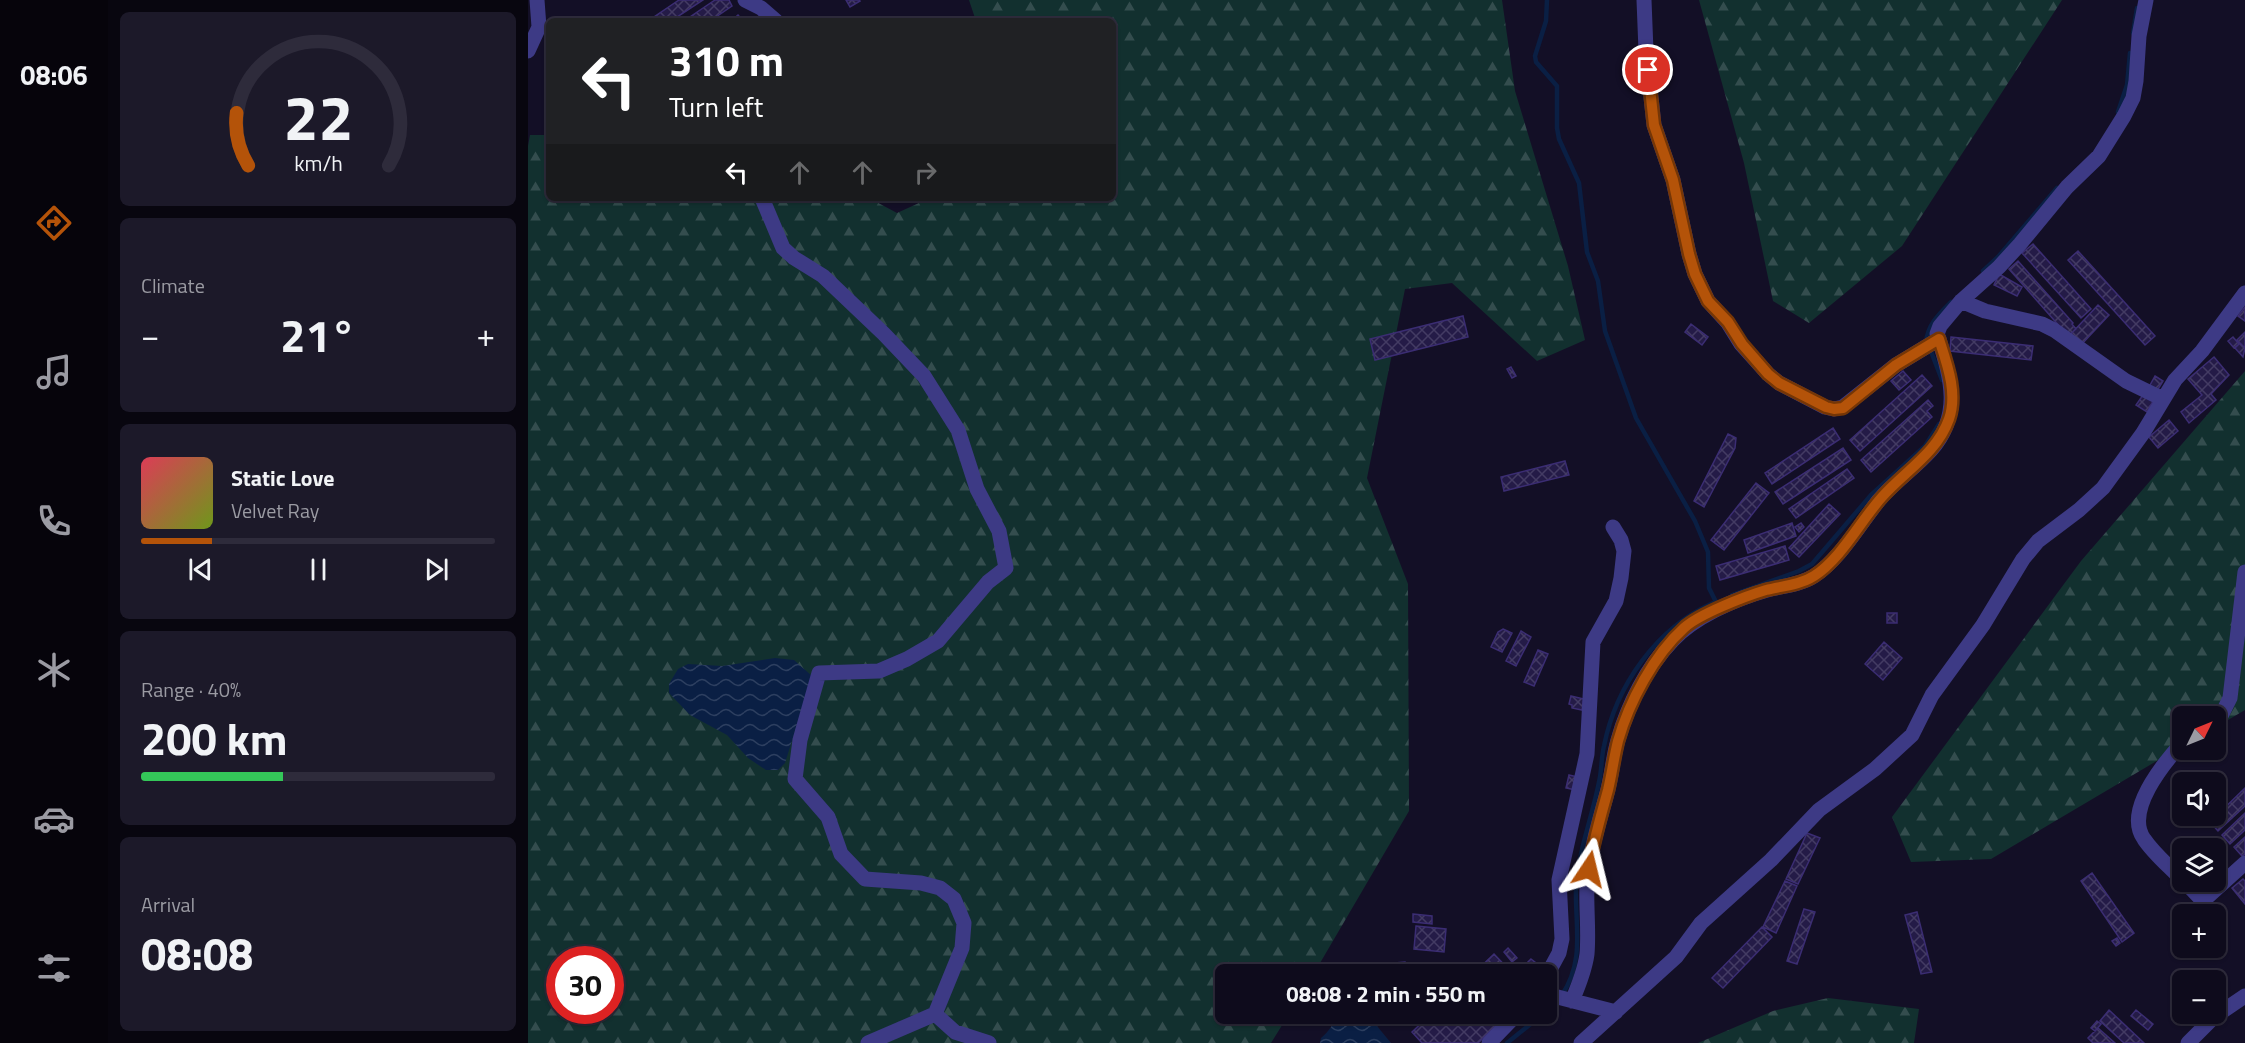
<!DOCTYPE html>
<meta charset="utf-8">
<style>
:root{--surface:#0e0b1c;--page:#1c1929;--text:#f1f3f6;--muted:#9b9ba3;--line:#2e2b3b;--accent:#b45309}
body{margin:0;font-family:"Titillium Web",sans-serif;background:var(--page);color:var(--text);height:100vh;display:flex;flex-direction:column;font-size:22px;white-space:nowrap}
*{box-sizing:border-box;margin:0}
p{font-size:20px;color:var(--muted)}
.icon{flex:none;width:33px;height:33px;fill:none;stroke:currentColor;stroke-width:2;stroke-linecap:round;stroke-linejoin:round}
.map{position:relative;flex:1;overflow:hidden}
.drawer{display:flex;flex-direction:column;gap:12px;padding:12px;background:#08060f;width:420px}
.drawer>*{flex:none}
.banner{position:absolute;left:18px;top:18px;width:570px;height:183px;border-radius:9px;box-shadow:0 2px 4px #0004,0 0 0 2px var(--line);background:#202124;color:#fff;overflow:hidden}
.needle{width:39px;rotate:47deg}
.tools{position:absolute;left:1644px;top:706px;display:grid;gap:12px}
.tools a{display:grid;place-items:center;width:54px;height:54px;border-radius:9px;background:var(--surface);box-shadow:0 2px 4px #0004,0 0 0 2px var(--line);font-size:30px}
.speed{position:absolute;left:18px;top:946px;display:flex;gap:12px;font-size:30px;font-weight:700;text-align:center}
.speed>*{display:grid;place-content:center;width:78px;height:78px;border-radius:50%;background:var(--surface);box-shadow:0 2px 4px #0004,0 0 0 2px var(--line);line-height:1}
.speed .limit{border:9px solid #d22;background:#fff;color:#111}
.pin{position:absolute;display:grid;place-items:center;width:51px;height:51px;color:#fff;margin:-26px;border:3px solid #fff;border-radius:50%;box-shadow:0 2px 6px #0007}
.me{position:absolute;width:66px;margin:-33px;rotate:10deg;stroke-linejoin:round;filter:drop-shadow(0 0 4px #0008)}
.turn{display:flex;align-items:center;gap:21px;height:126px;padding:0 24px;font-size:27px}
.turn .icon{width:78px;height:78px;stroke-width:2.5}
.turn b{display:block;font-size:42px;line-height:51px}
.lanes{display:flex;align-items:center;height:57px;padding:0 24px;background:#0003;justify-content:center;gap:30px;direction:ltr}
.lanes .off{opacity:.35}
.big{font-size:45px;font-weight:700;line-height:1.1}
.drawer .tile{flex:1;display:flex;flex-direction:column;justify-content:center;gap:9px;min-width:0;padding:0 21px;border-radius:9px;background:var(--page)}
.drawer .dial{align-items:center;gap:0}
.dial svg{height:156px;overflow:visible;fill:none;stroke:var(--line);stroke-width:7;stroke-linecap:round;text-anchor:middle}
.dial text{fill:var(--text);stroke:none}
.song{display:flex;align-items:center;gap:18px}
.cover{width:72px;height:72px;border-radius:9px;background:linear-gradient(135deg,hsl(350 70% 55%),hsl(80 70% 35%))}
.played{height:6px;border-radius:3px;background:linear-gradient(90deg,var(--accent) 20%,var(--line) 20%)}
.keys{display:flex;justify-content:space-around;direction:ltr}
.heat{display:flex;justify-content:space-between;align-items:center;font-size:33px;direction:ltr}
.charge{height:9px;border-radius:4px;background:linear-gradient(90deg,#34c759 40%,var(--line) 0)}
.trip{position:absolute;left:687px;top:964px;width:342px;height:60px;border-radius:9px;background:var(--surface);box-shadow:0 2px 4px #0004,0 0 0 2px var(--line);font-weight:700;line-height:60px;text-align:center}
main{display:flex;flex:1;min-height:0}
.menu{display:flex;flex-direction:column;width:108px;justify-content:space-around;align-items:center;background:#06040b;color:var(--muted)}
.menu .icon{width:42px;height:42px}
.menu .on{color:var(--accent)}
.menu b{font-size:27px;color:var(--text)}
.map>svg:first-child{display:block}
.forest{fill:url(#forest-firs);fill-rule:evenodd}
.water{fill:url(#water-waves)}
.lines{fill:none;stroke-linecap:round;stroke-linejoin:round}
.stream{stroke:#0a1f44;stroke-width:4.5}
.building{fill:url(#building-cross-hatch);stroke:#3b2d73;stroke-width:1.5}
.minor{stroke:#3d3a85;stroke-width:15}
.route-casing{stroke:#753606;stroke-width:15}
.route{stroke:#b45309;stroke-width:10}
</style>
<main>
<nav class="menu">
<b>08:06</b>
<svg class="icon on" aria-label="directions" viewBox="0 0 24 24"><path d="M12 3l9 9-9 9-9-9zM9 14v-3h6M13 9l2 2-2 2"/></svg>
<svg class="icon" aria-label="music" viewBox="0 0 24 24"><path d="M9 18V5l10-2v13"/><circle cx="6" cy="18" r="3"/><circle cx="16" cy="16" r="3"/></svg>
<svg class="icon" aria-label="phone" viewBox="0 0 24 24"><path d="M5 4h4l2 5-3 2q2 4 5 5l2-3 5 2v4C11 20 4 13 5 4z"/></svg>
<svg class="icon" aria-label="climate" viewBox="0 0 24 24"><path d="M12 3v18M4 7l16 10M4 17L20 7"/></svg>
<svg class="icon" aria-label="car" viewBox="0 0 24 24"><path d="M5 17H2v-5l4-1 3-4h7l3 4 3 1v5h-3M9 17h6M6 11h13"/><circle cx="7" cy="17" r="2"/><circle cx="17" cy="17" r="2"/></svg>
<svg class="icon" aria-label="filters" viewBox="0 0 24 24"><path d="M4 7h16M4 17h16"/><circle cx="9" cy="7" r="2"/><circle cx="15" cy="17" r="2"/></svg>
</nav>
<section class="drawer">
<div class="tile dial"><svg viewBox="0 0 100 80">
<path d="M14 69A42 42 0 1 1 86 69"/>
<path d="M14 69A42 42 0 0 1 8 42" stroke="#b45309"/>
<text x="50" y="56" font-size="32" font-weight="700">22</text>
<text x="50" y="72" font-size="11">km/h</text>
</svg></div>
<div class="tile"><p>Climate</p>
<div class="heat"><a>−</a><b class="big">21°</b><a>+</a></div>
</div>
<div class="tile">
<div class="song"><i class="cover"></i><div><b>Static Love</b><p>Velvet Ray</p></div></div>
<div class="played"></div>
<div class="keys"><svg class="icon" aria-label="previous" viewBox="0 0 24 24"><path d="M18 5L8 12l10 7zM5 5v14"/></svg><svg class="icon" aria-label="pause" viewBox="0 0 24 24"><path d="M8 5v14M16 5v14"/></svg><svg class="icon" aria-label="next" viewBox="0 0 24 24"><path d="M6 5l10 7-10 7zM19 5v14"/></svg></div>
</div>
<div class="tile"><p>Range · 40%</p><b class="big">200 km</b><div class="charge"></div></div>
<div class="tile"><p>Arrival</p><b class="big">08:08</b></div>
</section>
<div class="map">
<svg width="1717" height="1043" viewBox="0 0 1717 1043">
<defs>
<pattern id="forest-firs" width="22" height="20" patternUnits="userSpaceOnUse" patternTransform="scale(1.5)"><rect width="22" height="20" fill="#12302f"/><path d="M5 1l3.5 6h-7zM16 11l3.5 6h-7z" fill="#344d4e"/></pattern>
<pattern id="water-waves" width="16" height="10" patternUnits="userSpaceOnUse" patternTransform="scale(1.5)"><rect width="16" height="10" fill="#0a1f44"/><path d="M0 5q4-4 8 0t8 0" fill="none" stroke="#2d3f60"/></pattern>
<pattern id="building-cross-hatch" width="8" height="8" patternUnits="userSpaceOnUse" patternTransform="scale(1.5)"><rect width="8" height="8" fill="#241b47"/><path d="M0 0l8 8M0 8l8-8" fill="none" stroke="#433b63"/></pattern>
</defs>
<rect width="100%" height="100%" fill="#130f26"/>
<path class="forest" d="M441,0H974L987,91L1040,266L1057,340L1009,361L924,283L877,289L839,478L880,584L881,811L785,975H698V1014H761L743,1043H0V146L2,135H21V198H341L369,213L402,198H585V21H448ZM32,960H82V1011H32Z
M1171,0H1534L1374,246L1281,323L1245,301L1216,163Z
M1717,371V710L1688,727V717H1654V746L1463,859L1383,862L1364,817L1553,561Z
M1300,998L1391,1009L1386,1043H1170L1245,1011Z"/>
<path class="water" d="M247,658L266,660L284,676L257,763L250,770H238L220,758L199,735L162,715L141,693V684L150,669L160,664L194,666Z
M813,1014H839L863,1043H792L793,1038C802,1031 805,1022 813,1014Z"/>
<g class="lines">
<path class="stream" d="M1019,0L1018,21L1007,56L1008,62L1029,86V128L1031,139L1051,183L1059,252L1070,281L1077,331L1108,418L1167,521L1180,552L1181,588L1188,602
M1605,33L1609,8
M1590,112L1599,85L1602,53
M1455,271L1470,257L1529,188
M1398,342C1400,324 1411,314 1423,302
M1402,349L1414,380
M1204,595L1271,571L1284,564L1343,495L1397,446L1411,424
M1034,995C1057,960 1047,927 1048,889C1050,852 1064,818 1071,782C1074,770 1073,758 1076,746C1088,686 1128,628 1185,603
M1018,1011L1029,1001
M979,1043L1015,1014"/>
</g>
<path class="building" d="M151,0H175L143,21H129L126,17Z
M187,0H201L204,6L182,21H156Z
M318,0H331L332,1L322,7Z
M210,15L215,21H203Z
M1505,244L1563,309L1553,318L1494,253Z
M1550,251L1627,336L1617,345L1540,260Z
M1490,261L1545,323L1544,324L1548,329L1540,336L1481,269Z
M1471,274L1494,287L1489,296L1466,285Z
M1570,305L1581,315L1553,345L1542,335Z
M1717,307V321L1710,316Z
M935,316L940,337L847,360L842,339Z
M1163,324L1180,337L1174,345L1157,332Z
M1717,332V348L1709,340Z
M1423,337L1505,346L1503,360L1422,351Z
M1705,337L1711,344L1706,348L1700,341Z
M1712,343L1717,348L1715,357L1707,348Z
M1686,357L1701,375L1683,394L1688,400L1661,423L1653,412L1674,395L1660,379Z
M983,367L988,376L984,378L979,369Z
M1375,371L1383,380L1371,390L1363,381Z
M1394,375L1404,386L1332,451L1322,440Z
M1627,376L1635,381L1629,391L1621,387Z
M1615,395L1625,401L1619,412L1608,405Z
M1400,400L1405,406L1399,411L1404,417L1343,472L1333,460Z
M1641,420L1650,431L1630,448L1621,437Z
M1305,428L1312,439L1244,484L1237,473Z
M1200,434L1208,438L1207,448L1176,507L1166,501Z
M1315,448L1323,460L1255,504L1247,492Z
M1037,461L1041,475L976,491L973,477Z
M1319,469L1326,478L1268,518L1261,509Z
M1228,483L1241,493L1196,550L1183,540Z
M1301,504L1312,514L1271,557L1261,548Z
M1264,523L1268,536L1220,553L1216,540Z
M1273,523L1276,527L1271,532L1267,527Z
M1257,546L1261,560L1192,580L1188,566Z
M1359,613H1369V623H1359Z
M975,629L984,633L974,652L963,647L970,632Z
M993,631L1003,637L988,666L978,661Z
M1356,642L1374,658L1355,680L1337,664Z
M1010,650L1020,654L1006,686L996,682Z
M1043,696L1056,699L1054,710L1044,708V705L1041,704Z
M1041,775L1050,777L1048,790L1038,788Z
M1717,788V806L1690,831L1682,822Z
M1717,813V830L1702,844L1694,835Z
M1279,833L1292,838L1270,884L1258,879Z
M1717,837V854L1714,856L1706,847Z
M1564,873L1606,933L1594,942L1553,881Z
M1715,879L1717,881V904L1704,888Z
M1257,881L1269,886L1248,933L1235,927Z
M1276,909L1287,912L1269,964L1259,961Z
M1389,912L1404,972L1393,974L1377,915Z
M885,914L904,916V924L885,922Z
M888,926L918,929L916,952L886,949Z
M1234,927L1244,937L1195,988L1184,978Z
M1589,938L1592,943L1588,946L1584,941Z
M980,948L989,958L984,962L976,952Z
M966,954L986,975H944Z
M1003,959L1012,966L1009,970L999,963Z
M877,962L878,971L868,972L867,963Z
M1581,1010L1616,1043H1596L1572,1021Z
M1608,1010L1625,1024L1620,1030L1603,1016Z
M903,1014H980L950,1043H894L884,1032Z
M1569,1021L1573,1024L1567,1031L1563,1028Z
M1570,1028L1587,1043H1565L1560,1038Z"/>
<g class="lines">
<path class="minor" d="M217,0L233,8L248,21
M1116,0L1118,51L1126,125L1145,180L1161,254L1167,274L1180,301L1200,323L1213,344L1240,374L1251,383L1297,407L1306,409L1315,407L1368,365L1411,339L1409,334L1412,326L1433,301L1471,267L1492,244L1539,187L1571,156L1596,116L1605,98L1608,81L1611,36L1618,0
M0,51L11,27L9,0
M234,198L255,248L266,258L295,276L356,334L396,376L430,430L449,489L471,531L478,568L460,582L410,641L379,659L351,671L291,673L272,740L267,779L300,817L313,854L337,879L393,883L412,888L426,899L436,923L434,948L407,1014L340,1043
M1433,301L1457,311L1514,324L1526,330L1598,381L1635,399
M1688,719L1694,714L1702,698L1717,572
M1654,743C1636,763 1596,811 1616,839C1626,854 1642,867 1654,880
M1657,882L1675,901L1717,863
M1018,977L1031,953L1034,939L1031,880L1059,754L1065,642L1088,601L1093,578L1096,551L1093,540L1085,527
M1018,994L1088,1012
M1044,1001C1050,987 1057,969 1059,954C1061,931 1058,908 1059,886C1061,854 1071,823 1079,793C1084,775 1085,757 1090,740C1100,705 1119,667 1144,641C1166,617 1207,599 1239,590C1254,586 1272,585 1286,576C1312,559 1332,524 1351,500C1366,482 1387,468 1403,450C1434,415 1423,379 1411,339
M407,1014L427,1032L461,1043
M961,1043L989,1014
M1053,1043L1148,957L1173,923L1243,860L1291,810L1347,769L1384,735L1404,695L1455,625L1495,559L1510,541L1551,510L1575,488L1615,433L1647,380L1674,351L1717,293
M1660,1043L1686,1017L1717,996"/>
</g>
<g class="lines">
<g class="route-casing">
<path id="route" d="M1061,869C1065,842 1073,816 1080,790C1084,773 1086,757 1090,741C1101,702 1126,655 1156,628C1171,614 1218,596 1238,590C1254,586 1272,585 1286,576C1313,559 1333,520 1354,497C1377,471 1409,453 1421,419C1430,393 1419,364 1411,339L1368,365L1315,408L1306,409L1298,407L1251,383L1240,374L1214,344L1200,322L1180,301L1167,274L1161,254L1145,180L1126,125L1120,70"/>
</g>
<use href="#route" class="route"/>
</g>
</svg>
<div class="tools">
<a><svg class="needle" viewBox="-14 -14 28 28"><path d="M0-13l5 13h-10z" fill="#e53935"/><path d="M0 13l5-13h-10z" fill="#9b9ba3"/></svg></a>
<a><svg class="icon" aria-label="sound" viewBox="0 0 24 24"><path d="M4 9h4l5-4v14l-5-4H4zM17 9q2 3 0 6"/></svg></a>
<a><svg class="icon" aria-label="layers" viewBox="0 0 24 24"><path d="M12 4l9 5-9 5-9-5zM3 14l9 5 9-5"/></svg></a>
<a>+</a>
<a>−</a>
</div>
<div class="speed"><div class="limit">30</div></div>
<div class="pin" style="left:1120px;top:70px;background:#d93025"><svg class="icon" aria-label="arrive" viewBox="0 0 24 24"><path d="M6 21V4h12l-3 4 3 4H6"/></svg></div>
<svg class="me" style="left:1061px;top:869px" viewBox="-20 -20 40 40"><path d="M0-17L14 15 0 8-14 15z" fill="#b45309" stroke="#fff" stroke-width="4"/></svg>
<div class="trip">08:08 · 2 min · 550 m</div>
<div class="banner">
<div class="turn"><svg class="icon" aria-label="left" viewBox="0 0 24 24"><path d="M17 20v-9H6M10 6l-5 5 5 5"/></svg><div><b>310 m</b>Turn left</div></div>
<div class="lanes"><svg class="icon" aria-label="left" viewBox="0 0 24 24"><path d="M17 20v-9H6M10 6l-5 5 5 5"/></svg><svg class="icon off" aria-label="ahead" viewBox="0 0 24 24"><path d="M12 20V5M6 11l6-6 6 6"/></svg><svg class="icon off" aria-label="ahead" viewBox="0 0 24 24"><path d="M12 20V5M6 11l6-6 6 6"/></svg><svg class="icon off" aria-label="right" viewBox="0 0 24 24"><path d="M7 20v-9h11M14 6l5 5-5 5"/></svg></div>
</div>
</div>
</main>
